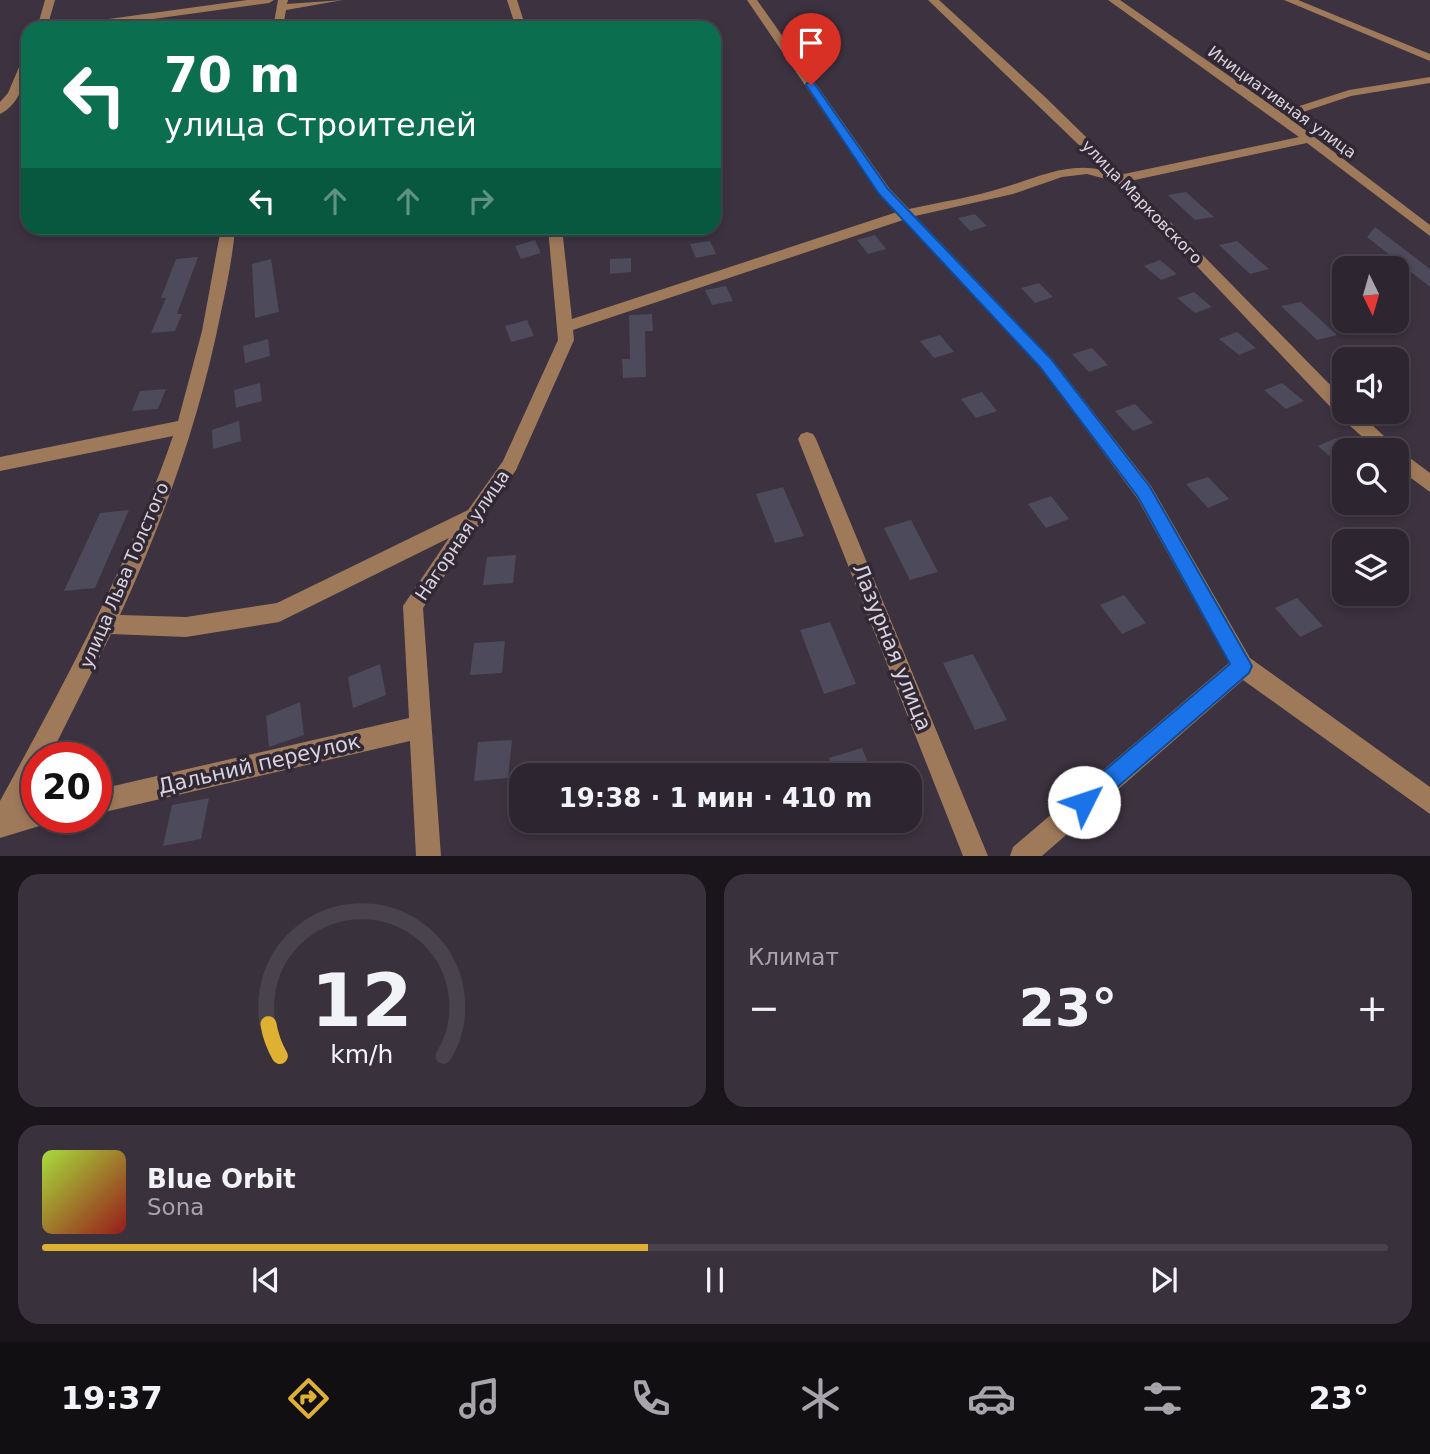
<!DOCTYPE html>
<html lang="ru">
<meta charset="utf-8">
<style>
:root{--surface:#2d2630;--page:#39323c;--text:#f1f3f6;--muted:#a7a5ab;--line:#48434c;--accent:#deb133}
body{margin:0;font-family:"DejaVu Sans",sans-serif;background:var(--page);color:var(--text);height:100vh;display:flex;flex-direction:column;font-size:26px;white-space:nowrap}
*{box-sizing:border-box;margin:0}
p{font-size:23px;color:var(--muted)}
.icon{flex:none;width:38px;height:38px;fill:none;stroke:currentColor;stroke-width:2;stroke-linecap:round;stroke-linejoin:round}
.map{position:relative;height:856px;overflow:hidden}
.sheet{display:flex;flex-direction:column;gap:18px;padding:18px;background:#19151a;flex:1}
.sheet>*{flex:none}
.banner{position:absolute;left:21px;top:21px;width:700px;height:214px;border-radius:21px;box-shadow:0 4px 10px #0003,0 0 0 2px var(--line);background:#0b6e4f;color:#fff;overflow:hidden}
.needle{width:46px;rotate:175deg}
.buttons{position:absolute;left:1332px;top:256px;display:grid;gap:14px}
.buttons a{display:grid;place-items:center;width:77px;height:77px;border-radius:14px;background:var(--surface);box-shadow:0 4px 10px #0003,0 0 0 2px var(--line);font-size:35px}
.speed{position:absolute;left:21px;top:742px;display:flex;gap:14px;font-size:35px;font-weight:700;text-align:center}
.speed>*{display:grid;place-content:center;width:91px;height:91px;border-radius:50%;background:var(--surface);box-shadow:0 4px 10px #0003,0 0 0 2px var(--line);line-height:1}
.speed .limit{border:10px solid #d22;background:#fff;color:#111}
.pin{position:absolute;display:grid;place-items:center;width:60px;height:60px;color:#fff;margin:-72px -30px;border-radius:50% 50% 50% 0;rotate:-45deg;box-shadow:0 0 7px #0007}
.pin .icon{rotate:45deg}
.me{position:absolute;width:77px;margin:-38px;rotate:49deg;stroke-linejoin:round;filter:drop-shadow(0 0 5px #0008)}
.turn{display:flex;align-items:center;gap:24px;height:147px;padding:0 28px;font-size:32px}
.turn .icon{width:91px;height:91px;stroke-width:2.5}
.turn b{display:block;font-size:49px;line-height:60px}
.lanes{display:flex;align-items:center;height:66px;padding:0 28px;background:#0003;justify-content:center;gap:35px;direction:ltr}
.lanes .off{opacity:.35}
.big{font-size:52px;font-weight:800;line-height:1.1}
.sheet .card{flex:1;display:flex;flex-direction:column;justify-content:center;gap:10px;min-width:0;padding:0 24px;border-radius:21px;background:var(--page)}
.sheet .dial{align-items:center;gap:0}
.dial svg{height:182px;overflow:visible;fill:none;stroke:var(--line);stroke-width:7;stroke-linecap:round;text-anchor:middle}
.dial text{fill:var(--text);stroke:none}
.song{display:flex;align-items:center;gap:21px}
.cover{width:84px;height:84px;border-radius:10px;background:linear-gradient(135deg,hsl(80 70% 55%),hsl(0 70% 35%))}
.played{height:7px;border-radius:4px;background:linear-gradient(90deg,var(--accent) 45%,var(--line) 45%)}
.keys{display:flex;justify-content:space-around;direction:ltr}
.heat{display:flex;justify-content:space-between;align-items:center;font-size:38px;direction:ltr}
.sheet .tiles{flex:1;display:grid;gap:18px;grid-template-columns:1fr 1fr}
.card:last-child{grid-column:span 2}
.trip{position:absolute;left:509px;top:763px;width:413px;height:70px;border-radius:21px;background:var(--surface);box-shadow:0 4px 10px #0003,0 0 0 2px var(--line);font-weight:800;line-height:70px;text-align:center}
.menu{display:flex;height:112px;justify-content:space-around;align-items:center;background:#120f13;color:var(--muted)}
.menu .icon{width:49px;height:49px}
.menu .selected{color:var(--accent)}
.menu b{font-size:32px;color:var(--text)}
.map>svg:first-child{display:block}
.building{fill:#4c4a5b}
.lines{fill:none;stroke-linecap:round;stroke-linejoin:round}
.minor{fill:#9f7a5a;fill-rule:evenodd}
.route{fill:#1a73e8;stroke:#114b97;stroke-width:2}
.labels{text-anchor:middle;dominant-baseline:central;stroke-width:7;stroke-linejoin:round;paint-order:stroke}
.far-street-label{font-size:16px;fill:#d9d3dc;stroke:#312836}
.street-label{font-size:18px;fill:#d9d3dc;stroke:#312836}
.near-street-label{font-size:21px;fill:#d9d3dc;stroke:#312836}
</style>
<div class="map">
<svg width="1430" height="856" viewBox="0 0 1430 856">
<rect width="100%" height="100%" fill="#3c3240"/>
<path class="building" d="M1186,192L1214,217L1195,220L1168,195Z
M975,214L987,226L970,231L958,218Z
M1375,227L1430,269V287L1367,237Z
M875,235L886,249L868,254L857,240Z
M535,240L541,253L521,259L515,246Z
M710,241L716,254L696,258L690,244Z
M1237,241L1269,269L1250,274L1219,245Z
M198,257L177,314H182L175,331L151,333L166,298H161L176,259Z
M631,258V272L610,274V259Z
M271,259L279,312L255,318L252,264Z
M1160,260L1177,274L1161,280L1144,266Z
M1039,283L1053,297L1035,303L1021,288Z
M726,286L733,301L712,305L705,290Z
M1194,292L1212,307L1195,313L1177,298Z
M1301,302L1337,335L1317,340L1281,306Z
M652,314L653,331H645L646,377L623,378L622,359H630L629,315Z
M527,320L534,336L511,342L505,326Z
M1237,332L1256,348L1239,355L1219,339Z
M940,335L954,352L934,358L920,341Z
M268,339L270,356L245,363L243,346Z
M1092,348L1108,365L1089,372L1072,354Z
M260,383L262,401L236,408L234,390Z
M1282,383L1304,401L1286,409L1264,390Z
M166,389L158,409L132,411L140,391Z
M982,392L997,411L976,418L961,399Z
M1135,404L1153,423L1133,431L1115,411Z
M239,421L241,441L213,449L212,430Z
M1336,438L1344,444V469L1318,446Z
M1208,477L1229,499L1208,508L1186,484Z
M783,487L804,536L775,543L756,494Z
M1051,496L1069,519L1046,528L1028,504Z
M129,510L95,588L64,591L100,513Z
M911,520L938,572L910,580L884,528Z
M516,555L513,583L483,585L487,557Z
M1124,595L1146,623L1122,634L1100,605Z
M1297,598L1323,626L1300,637L1275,608Z
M830,622L856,684L824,694L800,630Z
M505,641L502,673L470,675L474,643Z
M973,654L1007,720L975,730L943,663Z
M380,664L386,695L353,708L348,677Z
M300,702L304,735L269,747L266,716Z
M512,740L508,778L474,781L478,742Z
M862,748L873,775H835L829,758Z
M209,798L201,839L163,846L172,805Z"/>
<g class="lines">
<path class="minor" d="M45,0H55L47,28H37Z
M247,0H274L269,3L88,28H60L65,25Z
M278,0H288L287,4L343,0L286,10L283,28H273Z
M507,0H517L526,28H516Z
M747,0H757L889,188L909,209C941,202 974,197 1005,187C1040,177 1069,161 1106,171L928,0H939L1044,96L1124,174L1299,137L1108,0H1120L1281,112L1349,90L1430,77V83L1351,96L1288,117L1430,225V236L1307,143L1130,181L1344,399V411H1357L1398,449L1430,473V492L1396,467V450H1377L1339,416L1117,182L1087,174L1062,177L1013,194L915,216L1052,359L1151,486L1250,658L1430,787V814L1243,680L1042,856H1010L1013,847L1229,663L1137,498L1040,367L903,220L573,330L574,340L516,470L423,608L441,856H416L410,741L96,814V790L409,718L403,606L449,538L279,622L186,637L111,634L49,758H37V781L24,806L37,803V817H48L46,824L0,838V801C65,682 129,564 173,436L0,471V457L178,421L202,331L221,228H235C233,255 227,284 221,312C200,418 165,517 120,615L186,617L277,603L468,510L503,461L558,340L548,228H562L572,319L897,212L879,194Z
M1284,0H1298L1430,54V61Z
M28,57C28,77 20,105 0,114V102L8,93L22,60Z
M807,432L813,434L816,439L988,856H963L798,439L801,434Z"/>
</g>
<path class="route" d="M807,83H814L888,189L1051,359L1150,487L1252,666L1249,673L1092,809L1084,813L1077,809L1074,802L1077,794L1230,664L1138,497L1040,367L879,194L806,85Z"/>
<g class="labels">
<g class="far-street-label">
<text transform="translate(1282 102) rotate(36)">Инициативная улица</text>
<text transform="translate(1142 202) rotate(46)">улица Марковского</text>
</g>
<g class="street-label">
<text transform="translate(462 535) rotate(-56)">Нагорная улица</text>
<text transform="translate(124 575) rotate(-67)">улица Льва Толстого</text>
</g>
<g class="near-street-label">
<text transform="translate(892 647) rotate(68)">Лазурная улица</text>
<text transform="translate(259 764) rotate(-13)">Дальний переулок</text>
</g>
</g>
</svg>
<div class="buttons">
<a><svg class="needle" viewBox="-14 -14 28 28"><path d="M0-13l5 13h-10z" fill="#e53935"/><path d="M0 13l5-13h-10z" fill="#a7a5ab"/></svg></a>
<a><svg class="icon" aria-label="sound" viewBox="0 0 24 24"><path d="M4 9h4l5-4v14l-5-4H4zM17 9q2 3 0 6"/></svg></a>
<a><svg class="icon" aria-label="search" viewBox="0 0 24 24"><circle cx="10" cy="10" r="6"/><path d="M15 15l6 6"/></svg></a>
<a><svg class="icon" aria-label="layers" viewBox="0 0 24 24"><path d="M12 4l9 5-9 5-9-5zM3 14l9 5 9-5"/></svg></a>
</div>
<div class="speed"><div class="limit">20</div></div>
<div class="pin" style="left:811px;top:85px;background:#d93025"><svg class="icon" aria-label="arrive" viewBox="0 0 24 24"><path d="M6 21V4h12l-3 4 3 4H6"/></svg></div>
<svg class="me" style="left:1084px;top:802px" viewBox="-20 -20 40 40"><circle r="19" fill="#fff"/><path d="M0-13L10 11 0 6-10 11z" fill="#1a73e8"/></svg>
<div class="trip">19:38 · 1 мин · 410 m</div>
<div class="banner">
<div class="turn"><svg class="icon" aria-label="left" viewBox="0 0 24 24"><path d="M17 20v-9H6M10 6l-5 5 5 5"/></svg><div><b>70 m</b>улица Строителей</div></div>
<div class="lanes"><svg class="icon" aria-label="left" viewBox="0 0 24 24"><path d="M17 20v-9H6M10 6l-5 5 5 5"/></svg><svg class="icon off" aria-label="ahead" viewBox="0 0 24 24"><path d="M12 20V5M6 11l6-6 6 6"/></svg><svg class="icon off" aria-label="ahead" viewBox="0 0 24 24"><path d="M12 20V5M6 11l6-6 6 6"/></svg><svg class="icon off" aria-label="right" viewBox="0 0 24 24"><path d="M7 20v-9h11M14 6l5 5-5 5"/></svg></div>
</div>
</div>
<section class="sheet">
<div class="tiles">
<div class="card dial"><svg viewBox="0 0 100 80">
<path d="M14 69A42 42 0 1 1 86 69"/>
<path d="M14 69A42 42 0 0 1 9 55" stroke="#deb133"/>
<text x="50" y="56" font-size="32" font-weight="700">12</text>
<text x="50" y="72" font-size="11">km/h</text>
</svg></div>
<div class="card"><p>Климат</p>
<div class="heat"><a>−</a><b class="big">23°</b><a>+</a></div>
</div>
<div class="card">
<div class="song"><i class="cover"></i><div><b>Blue Orbit</b><p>Sona</p></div></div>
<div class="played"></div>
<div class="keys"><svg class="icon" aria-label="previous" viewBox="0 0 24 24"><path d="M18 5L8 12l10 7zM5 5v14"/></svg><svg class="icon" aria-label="pause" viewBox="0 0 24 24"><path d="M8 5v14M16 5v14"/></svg><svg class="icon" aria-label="next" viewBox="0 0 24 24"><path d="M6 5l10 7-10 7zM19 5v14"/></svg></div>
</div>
</div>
</section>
<nav class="menu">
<b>19:37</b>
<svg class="icon selected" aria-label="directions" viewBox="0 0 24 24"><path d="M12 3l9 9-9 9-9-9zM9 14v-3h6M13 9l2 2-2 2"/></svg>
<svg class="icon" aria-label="music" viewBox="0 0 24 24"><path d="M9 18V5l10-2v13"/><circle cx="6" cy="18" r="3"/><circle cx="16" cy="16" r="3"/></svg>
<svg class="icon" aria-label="phone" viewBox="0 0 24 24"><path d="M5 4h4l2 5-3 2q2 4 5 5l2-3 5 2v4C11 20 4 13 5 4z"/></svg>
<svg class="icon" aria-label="climate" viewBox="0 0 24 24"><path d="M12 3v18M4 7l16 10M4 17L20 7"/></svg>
<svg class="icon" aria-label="car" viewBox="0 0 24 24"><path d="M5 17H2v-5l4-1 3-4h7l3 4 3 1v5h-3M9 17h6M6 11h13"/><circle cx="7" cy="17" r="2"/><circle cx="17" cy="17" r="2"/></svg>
<svg class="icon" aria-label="filters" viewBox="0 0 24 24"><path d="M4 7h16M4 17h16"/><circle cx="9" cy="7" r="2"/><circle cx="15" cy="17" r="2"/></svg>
<b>23°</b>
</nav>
